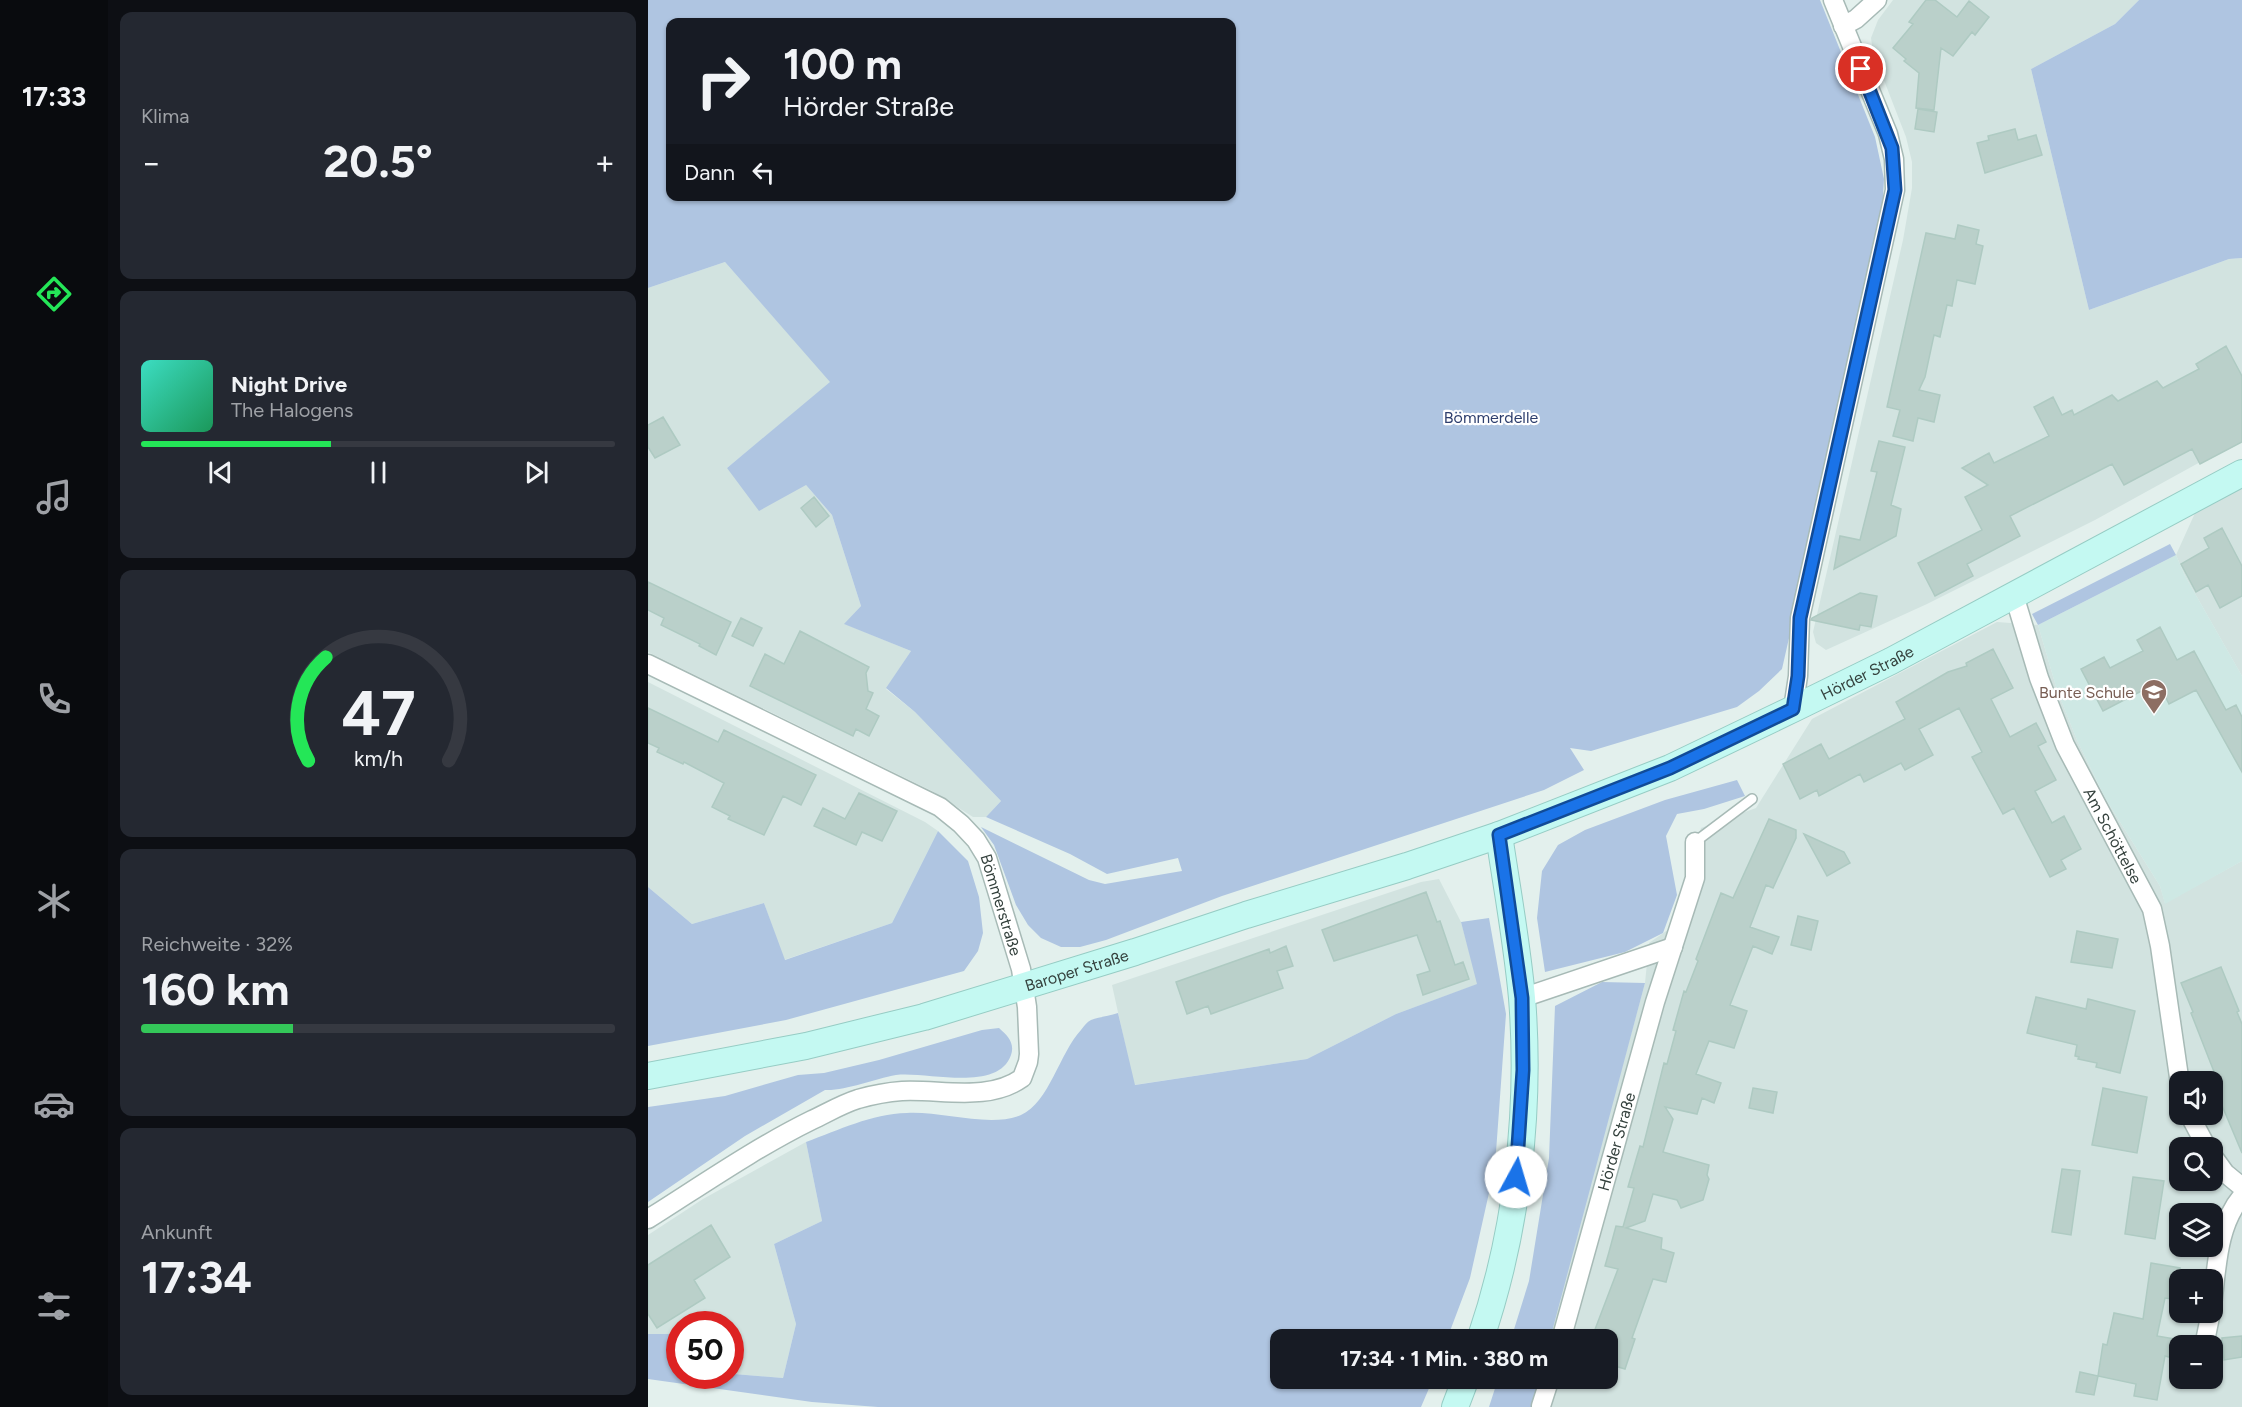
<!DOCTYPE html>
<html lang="de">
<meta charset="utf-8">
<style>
:root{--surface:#171b24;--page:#242831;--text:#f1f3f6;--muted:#9ea1a6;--line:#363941;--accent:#24e657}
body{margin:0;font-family:Figtree,sans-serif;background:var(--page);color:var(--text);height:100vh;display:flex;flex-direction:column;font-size:22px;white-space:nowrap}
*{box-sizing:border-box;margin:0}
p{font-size:20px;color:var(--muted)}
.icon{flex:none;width:33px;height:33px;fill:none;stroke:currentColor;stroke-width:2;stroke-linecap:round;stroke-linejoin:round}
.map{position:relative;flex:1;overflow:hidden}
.details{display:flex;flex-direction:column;gap:12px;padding:12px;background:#0d0f14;width:540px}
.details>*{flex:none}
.top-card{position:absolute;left:18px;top:18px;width:570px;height:183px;border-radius:12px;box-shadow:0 2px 4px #0004;background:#171b24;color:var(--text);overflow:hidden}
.controls{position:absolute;left:1521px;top:1071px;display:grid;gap:12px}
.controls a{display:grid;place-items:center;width:54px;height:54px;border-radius:12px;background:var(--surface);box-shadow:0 2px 4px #0004;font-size:30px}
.speed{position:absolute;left:18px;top:1311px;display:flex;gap:12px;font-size:30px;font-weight:700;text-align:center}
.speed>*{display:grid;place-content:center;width:78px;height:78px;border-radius:50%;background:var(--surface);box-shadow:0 2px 4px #0004;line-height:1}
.speed .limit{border:9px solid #d22;background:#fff;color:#111}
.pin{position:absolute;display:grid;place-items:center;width:51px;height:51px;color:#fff;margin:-26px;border:3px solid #fff;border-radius:50%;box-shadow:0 2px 6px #0007}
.me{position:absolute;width:66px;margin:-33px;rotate:6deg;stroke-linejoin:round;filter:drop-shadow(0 0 4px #0008)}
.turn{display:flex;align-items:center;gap:21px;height:126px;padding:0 18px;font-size:27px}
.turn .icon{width:78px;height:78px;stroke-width:2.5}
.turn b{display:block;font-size:42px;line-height:51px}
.then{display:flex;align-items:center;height:57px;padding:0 18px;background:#0003;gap:12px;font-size:22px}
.big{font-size:45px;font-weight:700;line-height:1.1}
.details .card{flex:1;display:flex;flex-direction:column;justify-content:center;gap:9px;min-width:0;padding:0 21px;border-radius:12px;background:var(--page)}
.details .dial{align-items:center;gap:0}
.dial svg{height:156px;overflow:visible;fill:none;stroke:var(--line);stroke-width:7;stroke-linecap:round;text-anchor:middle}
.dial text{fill:var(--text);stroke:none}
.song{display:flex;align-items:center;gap:18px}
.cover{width:72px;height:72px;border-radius:9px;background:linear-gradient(135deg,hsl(170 70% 55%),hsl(150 70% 35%))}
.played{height:6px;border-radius:3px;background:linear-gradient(90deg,var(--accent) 40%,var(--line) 40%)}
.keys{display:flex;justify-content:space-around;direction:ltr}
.heat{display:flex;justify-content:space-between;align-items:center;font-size:33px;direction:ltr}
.charge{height:9px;border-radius:4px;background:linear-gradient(90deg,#34c759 32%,var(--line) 0)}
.trip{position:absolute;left:622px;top:1329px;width:348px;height:60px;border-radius:12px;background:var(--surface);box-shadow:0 2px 4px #0004;font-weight:700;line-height:60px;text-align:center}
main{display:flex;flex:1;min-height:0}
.menu{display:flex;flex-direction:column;width:108px;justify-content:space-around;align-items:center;background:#090b0e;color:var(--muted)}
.menu .icon{width:42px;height:42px}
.menu .on{color:var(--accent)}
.menu b{font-size:27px;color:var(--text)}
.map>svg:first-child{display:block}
.residential{fill:#d2e3e0;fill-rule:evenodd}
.education{fill:#cee8e4}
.green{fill:#afc5e1;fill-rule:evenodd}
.building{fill:#bad0ca;stroke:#aecac2;stroke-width:1.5}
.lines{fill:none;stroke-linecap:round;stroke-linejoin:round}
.service-casing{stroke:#a7bab6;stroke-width:12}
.minor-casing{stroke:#a7bab6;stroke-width:21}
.secondary-casing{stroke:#96ccc4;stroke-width:28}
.service{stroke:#fff;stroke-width:9}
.minor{stroke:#fff;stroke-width:18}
.secondary{stroke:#c4f9f2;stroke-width:26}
.route-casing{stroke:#114b97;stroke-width:15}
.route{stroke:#1a73e8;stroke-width:10}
.labels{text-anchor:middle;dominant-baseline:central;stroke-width:4.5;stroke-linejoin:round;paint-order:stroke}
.park-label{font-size:16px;fill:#2d3e6d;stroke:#fff}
.street-label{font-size:16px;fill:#34413d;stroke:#fff}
.education-label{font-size:16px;fill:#785e54;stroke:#fff;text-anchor:end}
</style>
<main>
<nav class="menu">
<b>17:33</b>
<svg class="icon on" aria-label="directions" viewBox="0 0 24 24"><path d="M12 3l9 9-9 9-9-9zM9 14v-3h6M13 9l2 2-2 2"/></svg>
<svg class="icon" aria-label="music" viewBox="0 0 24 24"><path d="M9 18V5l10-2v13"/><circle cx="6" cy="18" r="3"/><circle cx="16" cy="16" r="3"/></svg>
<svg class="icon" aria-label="phone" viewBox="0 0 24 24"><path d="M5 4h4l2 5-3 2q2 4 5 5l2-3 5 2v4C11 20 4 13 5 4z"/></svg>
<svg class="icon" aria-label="climate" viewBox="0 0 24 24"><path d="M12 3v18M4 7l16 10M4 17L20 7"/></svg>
<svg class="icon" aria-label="car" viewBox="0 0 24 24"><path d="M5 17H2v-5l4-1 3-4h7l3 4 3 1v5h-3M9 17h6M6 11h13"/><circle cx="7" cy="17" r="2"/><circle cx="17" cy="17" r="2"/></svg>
<svg class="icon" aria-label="filters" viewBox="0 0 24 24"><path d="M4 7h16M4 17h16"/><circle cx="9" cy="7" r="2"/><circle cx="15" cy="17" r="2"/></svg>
</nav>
<section class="details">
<div class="card"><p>Klima</p>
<div class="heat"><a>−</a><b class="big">20.5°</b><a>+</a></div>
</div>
<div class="card">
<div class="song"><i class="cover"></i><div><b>Night Drive</b><p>The Halogens</p></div></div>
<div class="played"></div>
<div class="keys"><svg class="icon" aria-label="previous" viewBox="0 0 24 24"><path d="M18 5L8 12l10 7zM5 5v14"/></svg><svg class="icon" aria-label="pause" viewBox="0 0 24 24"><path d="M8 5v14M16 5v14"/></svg><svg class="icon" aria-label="next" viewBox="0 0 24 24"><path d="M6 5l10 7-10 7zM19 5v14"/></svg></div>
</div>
<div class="card dial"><svg viewBox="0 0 100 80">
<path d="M14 69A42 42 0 1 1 86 69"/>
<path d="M14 69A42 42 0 0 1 23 16" stroke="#24e657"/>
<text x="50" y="56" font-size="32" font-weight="700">47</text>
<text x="50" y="72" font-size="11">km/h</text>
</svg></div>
<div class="card"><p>Reichweite · 32%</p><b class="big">160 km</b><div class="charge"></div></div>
<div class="card"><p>Ankunft</p><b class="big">17:34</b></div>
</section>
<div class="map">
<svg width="1594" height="1407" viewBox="0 0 1594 1407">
<rect width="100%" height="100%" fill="#e3f0ed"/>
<path class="residential" d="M1245,0H1491L1467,24L1383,69L1441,310L1581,259L1594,258V439L1447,520L1279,604L1178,650L1168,643L1165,632L1255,240L1264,188V162L1258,137L1225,52L1223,38L1230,20Z
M77,262L183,382L79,468L158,485L184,515L213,606L197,624L263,651L238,689L267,712L353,801L338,817H325L284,791L0,652V288Z
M1594,488V676L1537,576L1528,555L1547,513Z
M1349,622L1390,625L1409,690L1429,740L1457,798L1512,886L1517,903L1594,861V1407H883L890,1379L960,1378V1340L900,1339L997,983L1001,943L1024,927L1053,828L1108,808L1164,719ZM1532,1082H1564V1114H1532ZM1532,1148H1564V1180H1532ZM1532,1214H1564V1246H1532ZM1532,1280H1564V1312H1532ZM1532,1346H1564V1378H1532Z
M0,682L277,822L290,831L244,923L136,960L116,903L44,924L0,887Z
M791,879L813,922L830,984L748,1014L659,1059L486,1085L464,985L773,882Z
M158,1142L174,1221L126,1244L148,1324L135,1378L86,1374L83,1372L82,1324H32L31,1336L26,1334H0V1235L55,1199Z"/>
<path class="education" d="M1528,555L1537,576L1594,676V861L1517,904L1512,886L1457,798L1429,740L1409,690L1390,625Z"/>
<path class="green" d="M0,0H1172L1227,137L1236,179L1233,232L1134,669L1111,691L1089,707L943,751L922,748L936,770L896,790L574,896L458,940L432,947H413L393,938L380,925L368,905L346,845L333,827L441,880L457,884L534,871L530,858L459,874L422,854L338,817L353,801L267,712L238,688L263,651L196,624L213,606L184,515L158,485L111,511L79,468L182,382L77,262L0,288ZM22,22H584V196H22Z
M1491,0H1594V258L1581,259L1441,310L1383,69L1467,24Z
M1522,544L1528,555L1390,625L1384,614Z
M1089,780L1097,796L1056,809L1029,814L1018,836L1029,895L1015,933L977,952L897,972L889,918L894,871L910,845L937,830L1017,800Z
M290,831L320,861L331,897L335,933L330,951L316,971L138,1020L0,1046V887L44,924L116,903L137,960L244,923Z
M841,918L858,1014L847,1166L822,1278L799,1339L633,1340V1378L785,1379L773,1407H230L164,1402L0,1379V1334H27L31,1336L32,1376H82L83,1372L86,1374L135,1378L148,1324L126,1244L174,1221L158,1142C191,1130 223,1114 259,1113C293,1111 342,1128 373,1115C401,1103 412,1052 433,1030C436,1026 439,1022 443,1020C451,1017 461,1016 470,1013L487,1085L659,1059L748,1014L829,984L813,922Z
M954,982L997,983L902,1339H863L881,1281L901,1158L907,1006Z
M351,1028C360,1036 367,1043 363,1055C350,1093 278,1071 248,1075C226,1079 197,1091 177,1090L97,1136L0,1202V1107L77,1096L150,1075L176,1073L231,1060L334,1030Z
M850,1379H891L883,1407H841Z"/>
<path class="building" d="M1278,0H1287L1309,17L1321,1L1341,17L1327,35L1324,32L1305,56L1293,48L1286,110L1268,108L1271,73L1256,61L1258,59L1245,48L1265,24L1261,22Z
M1270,109L1289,112L1286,132L1267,129Z
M1367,129L1370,140L1388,135L1394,155L1337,173L1329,143L1341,140L1340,136Z
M1310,225L1331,230L1328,244L1335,246L1327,284L1309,280L1304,306L1299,305L1292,337L1286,335L1277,377L1271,390L1292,395L1286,422L1270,418L1265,441L1245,436L1252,410L1239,407L1278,233L1307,239Z
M1578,346L1594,376V442L1552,464L1544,449L1476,485L1464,464L1362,516L1372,536L1319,564L1325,576L1287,596L1270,563L1334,530L1317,497L1340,485L1314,468L1341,453L1346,463L1401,436L1386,407L1405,397L1414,415L1424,410L1426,415L1464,395L1470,401L1509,381L1515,388L1551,369L1548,364Z
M15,417L32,445L7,458L0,447V425Z
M1231,441L1257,447L1243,505L1253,509L1248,536L1186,569L1192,536L1212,540L1229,472L1223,471Z
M166,497L181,516L168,527L153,508Z
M1574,528L1594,566V596L1572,608L1560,585L1548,592L1533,564L1561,548L1556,538Z
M0,582L83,622L68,655L51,646L52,644L13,625L16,618L0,610Z
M1212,593L1229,596L1223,627L1212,625L1211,630L1163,620L1164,618Z
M93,618L114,628L105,646L84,636Z
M1512,627L1529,660L1546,651L1578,710L1588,705L1594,717V772L1548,690L1521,704L1511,684L1506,686L1505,685L1455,711L1433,669L1456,657L1462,668L1495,651L1489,640Z
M152,631L221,667L218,673L220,691L225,693L218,709L231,716L221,736L208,729L205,736L102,686L117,654L136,664Z
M1345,649L1365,688L1343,699L1362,737L1388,723L1398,742L1390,746L1408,780L1387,791L1404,823L1416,816L1433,849L1413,860L1418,869L1402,877L1366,808L1355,814L1324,757L1334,752L1311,708L1271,729L1285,755L1257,770L1253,763L1216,782L1212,774L1171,796L1169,790L1152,799L1135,764L1173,744L1181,759L1257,719L1248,702L1300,672L1319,666L1318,663Z
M0,708L70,742L76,730L168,775L153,805L135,796L116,835L80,819L82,816L64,807L76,783L36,762L35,764L9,752L11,748L0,743Z
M211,793L249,811L234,841L214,832L208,845L166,826L175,808L197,819Z
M1121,819L1148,830V838L1125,888L1118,885L1102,927L1131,937L1124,954L1105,946L1082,1005L1099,1011L1086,1048L1061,1041L1048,1074L1073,1083L1066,1103L1054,1098L1049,1114L1017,1107L1025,1119L1015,1152L1061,1165L1059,1175L1061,1179L1055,1200L1033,1208L1029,1200L1005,1194L997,1221L978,1228L1014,1238L1013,1249L1026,1253L1018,1282L1005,1279L984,1338L987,1339L977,1369L960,1364V1340H943L970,1269L957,1266L961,1252L968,1226L975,1227L986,1188L980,1187L992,1146L995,1147L1016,1063L1019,1064L1028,1031L1025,1030L1036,991L1038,992L1050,961L1048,959L1073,893L1085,898Z
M1156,834L1196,852L1202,863L1179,876Z
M778,892L789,922L792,921L807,965L815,962L821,979L775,995L769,975L782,971L769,935L686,961L674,930Z
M1150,916L1170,921L1163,950L1143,945Z
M1429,931L1470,939L1464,968L1423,962Z
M638,946L645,966L629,971L635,988L563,1014L560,1006L539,1014L528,982L621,949L622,953Z
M1573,967L1591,1011L1589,1012L1594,1024V1153L1567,1089L1572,1087L1543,1013L1545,1012L1533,983Z
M1388,997L1438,1009L1440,999L1487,1011L1472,1073L1448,1067L1449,1063L1430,1059L1431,1057L1427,1056L1429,1045L1379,1033Z
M1105,1088L1129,1092L1125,1113L1101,1108Z
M1455,1088L1499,1097L1489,1153L1444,1145Z
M1414,1169L1432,1171L1423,1235L1404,1232Z
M1485,1177L1516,1181L1507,1239L1477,1234Z
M63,1225L82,1257L46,1280L57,1298L9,1328L0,1314V1265Z
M1503,1263L1532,1268V1300L1517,1298L1509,1336L1532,1340V1360L1517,1356L1509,1400L1486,1396L1488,1384L1450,1376L1455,1344L1459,1345L1466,1313L1495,1319Z
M1594,1336V1357L1576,1360L1574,1338Z
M1432,1372L1450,1376L1446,1395L1428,1392Z"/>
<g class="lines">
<g class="service-casing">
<path id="service" d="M1047,842L1104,799"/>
</g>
<g class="minor-casing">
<g id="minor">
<path d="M1195,26L1208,19L1229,0"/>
<path id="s1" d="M1366,595L1391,678L1417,745L1504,909L1512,946L1532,1084"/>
<path id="s2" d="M0,664L292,807L313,824L328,840L339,858L373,969L379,1007L381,1054L380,1062L374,1078C340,1102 294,1089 254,1091C240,1092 224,1095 210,1099C194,1104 179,1113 164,1120C107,1148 54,1185 0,1219"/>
<path d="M1145,709L1150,676L1152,618L1247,190L1246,159L1240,134L1185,0"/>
<path d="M874,998L1025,947"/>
<path d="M1541,1114L1559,1148"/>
<path d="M1564,1155L1577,1173L1594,1187"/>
<path d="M1564,1305C1569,1267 1569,1226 1594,1196"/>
<path id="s3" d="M913,1340L1007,1002L1047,878V842"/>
<path d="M1556,1346L1563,1312"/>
<path d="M893,1406L902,1378"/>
</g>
</g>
<g class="secondary-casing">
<g id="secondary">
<path id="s4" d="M0,1076L158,1046L276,1017L487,952L598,915L759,866L851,835L1022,768L1145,709L1243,661L1594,473"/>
<path d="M832,1340C869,1232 883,1111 874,998C869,943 859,889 851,835"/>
<path d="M807,1407L818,1378"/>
</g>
</g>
<use href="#service" class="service"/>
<use href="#minor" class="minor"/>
<use href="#secondary" class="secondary"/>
</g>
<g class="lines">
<g class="route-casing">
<path id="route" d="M868,1177L875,1070L874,998L851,835L1022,768L1145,709L1150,676L1152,618L1247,190L1244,148L1213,69"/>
</g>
<use href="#route" class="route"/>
</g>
<defs>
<g id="school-pin" transform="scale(1.35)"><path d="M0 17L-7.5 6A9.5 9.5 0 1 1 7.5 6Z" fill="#8d6e63" stroke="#fff"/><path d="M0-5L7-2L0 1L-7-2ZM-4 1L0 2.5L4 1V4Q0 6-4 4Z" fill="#fff"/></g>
</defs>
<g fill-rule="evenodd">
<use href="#school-pin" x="1506" y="692"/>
</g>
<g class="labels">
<g class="park-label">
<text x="843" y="417">Bömmerdelle</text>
</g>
<g class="street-label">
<text stroke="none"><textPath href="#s4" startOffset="1288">Hörder Straße</textPath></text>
<text stroke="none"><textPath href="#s1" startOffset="261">Am Schöttelse</textPath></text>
<text stroke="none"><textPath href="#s2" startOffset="444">Bömmerstraße</textPath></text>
<text stroke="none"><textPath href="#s4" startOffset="442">Baroper Straße</textPath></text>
<text stroke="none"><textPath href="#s3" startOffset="206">Hörder Straße</textPath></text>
</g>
<g class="education-label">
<text x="1486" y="692">Bunte Schule</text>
</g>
</g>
</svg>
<div class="controls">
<a><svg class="icon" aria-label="sound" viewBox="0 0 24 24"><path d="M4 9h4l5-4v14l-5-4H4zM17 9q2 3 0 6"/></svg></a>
<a><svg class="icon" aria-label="search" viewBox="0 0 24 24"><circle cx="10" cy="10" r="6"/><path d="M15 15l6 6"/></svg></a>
<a><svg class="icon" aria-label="layers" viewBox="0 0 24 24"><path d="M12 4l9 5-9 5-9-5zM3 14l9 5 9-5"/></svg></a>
<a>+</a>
<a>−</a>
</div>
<div class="speed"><div class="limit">50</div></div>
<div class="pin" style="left:1213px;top:69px;background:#d93025"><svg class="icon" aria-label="arrive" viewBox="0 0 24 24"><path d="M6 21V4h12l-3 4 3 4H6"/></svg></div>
<svg class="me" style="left:868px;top:1177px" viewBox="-20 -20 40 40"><circle r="19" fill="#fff"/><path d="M0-13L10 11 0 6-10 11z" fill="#1a73e8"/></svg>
<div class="trip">17:34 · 1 Min. · 380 m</div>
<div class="top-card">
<div class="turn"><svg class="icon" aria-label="right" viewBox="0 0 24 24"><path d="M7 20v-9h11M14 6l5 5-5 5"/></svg><div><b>100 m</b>Hörder Straße</div></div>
<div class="then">Dann<svg class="icon" aria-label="left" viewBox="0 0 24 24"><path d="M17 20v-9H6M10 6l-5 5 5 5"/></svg></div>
</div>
</div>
</main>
